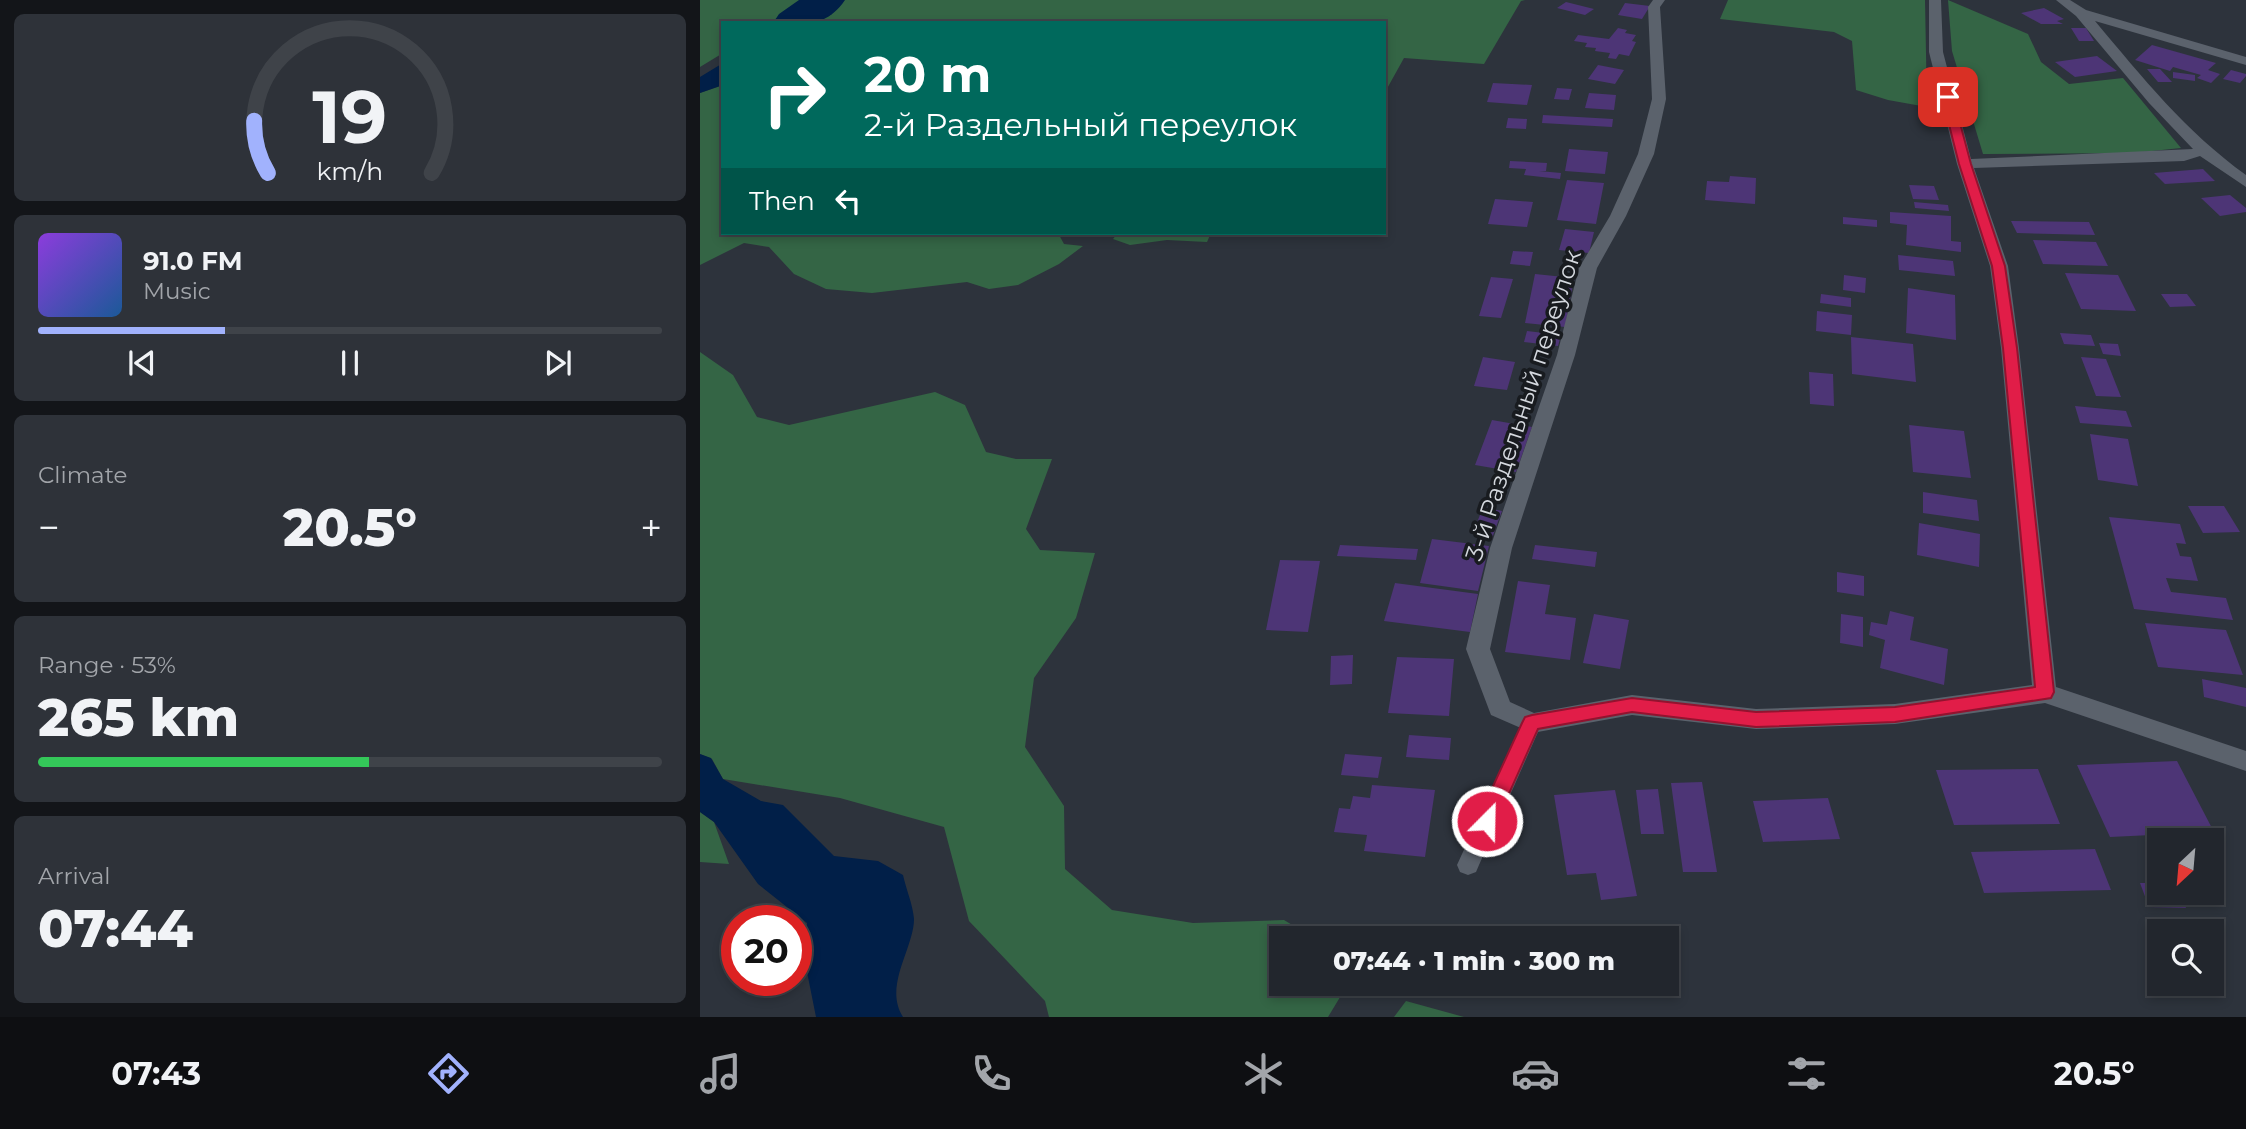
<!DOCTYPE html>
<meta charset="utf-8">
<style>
:root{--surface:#22262d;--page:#2e3239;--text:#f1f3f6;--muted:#a2a5aa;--line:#3f4349;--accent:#a1b2fd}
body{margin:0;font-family:Montserrat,sans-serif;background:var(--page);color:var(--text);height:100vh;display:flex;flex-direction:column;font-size:26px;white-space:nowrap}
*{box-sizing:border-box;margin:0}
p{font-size:23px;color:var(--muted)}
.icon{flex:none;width:38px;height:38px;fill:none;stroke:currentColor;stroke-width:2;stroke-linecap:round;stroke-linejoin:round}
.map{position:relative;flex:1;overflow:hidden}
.sheet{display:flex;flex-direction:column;gap:14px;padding:14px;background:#131519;width:700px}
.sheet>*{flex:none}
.top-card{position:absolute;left:21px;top:21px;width:665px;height:214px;border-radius:0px;box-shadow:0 4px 10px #0003,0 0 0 2px var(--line);background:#00695c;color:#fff;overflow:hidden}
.needle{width:46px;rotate:206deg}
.tools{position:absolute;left:1447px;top:828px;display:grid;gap:14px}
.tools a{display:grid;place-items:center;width:77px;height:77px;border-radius:0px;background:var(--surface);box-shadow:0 4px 10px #0003,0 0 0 2px var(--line);font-size:35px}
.speed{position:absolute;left:21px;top:905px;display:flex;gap:14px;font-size:35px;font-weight:700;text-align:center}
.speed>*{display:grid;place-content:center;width:91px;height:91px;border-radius:50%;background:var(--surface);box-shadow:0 4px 10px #0003,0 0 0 2px var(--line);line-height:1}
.speed .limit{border:10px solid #d22;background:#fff;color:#111}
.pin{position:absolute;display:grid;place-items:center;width:60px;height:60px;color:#fff;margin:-30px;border-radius:14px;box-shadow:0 4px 10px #0006}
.me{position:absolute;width:77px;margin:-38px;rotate:23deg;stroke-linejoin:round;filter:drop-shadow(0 0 5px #0008)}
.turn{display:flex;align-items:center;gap:24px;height:147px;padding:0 28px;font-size:32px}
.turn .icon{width:91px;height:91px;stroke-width:2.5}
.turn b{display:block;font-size:49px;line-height:60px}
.then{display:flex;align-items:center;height:66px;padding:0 28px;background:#0003;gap:14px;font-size:26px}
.big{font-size:52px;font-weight:800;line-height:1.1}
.sheet .tile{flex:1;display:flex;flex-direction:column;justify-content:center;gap:10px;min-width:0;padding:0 24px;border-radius:10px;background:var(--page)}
.sheet .dial{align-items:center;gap:0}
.dial svg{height:182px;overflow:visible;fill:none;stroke:var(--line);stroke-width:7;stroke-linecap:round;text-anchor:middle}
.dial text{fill:var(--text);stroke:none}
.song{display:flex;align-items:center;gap:21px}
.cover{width:84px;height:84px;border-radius:10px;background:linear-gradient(135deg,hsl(270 70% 55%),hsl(210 70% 35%))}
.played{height:7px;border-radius:4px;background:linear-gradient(90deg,var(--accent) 30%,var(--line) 30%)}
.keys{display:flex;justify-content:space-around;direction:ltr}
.heat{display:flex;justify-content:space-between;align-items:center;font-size:38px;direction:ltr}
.charge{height:10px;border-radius:5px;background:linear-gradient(90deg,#34c759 53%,var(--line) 0)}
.trip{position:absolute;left:569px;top:926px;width:410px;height:70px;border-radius:0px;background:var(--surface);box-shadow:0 4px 10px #0003,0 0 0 2px var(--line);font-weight:800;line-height:70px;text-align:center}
.tab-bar{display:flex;height:112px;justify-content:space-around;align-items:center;background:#0e0f12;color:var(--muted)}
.tab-bar .icon{width:49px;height:49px}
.tab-bar .selected{color:var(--accent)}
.tab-bar b{font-size:32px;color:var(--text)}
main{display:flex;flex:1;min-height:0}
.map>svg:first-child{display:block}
.green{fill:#346545}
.water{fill:#011f48}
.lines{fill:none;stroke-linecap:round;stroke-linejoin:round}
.river{fill:#011f48;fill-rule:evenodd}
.building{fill:#4d3576}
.service{fill:#5b626c;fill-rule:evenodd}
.minor{fill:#5b626c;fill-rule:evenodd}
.route{fill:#e11d48;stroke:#92132f;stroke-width:2}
.labels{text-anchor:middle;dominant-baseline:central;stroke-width:7;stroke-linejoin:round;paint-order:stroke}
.street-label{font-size:24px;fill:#d4d8de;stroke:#181b1f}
</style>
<main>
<section class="sheet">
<div class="tile dial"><svg viewBox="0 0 100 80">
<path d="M14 69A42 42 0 1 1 86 69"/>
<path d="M14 69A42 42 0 0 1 8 46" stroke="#a1b2fd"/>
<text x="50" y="56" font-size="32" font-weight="700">19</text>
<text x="50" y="72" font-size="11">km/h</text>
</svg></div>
<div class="tile">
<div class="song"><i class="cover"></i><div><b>91.0 FM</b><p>Music</p></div></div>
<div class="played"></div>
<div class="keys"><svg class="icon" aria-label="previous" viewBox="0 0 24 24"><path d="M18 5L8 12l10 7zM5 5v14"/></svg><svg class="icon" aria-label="pause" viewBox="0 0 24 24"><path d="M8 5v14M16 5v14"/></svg><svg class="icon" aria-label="next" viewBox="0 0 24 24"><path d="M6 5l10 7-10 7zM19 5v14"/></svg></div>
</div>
<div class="tile"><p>Climate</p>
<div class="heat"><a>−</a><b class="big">20.5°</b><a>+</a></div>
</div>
<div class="tile"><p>Range · 53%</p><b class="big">265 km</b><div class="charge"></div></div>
<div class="tile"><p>Arrival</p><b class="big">07:44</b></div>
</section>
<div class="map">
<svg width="1546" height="1017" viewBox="0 0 1546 1017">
<rect width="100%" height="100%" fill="#2d333c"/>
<path class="green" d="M0,0H102L70,23H23V53L0,67Z
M140,0H825L821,1L784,64L704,58L684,94V23H110L131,14L130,4Z
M1028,0H1225L1227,107L1188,100L1156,90L1152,41L1134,32L1020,19Z
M1248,0L1328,34L1341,62L1369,84L1423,78L1481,148L1433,153L1283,154L1252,51Z
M23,85V233H358L364,244L383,246L359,264L318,285L289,289L267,282L172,293L126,289L94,274L69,247L44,243L0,265V93Z
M418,233H511L507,242L467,240L430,245L413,239Z
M0,352L33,375L57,417L89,425L235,392L265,405L286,452L316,459H352L326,529L340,550L395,553L376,618L334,678L325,747L364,806L365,869L412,910L493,923L584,920L614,938H581V984H648L628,1017H349L345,1001L269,921L244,827L140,798L23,779L12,759L0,754Z
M0,812L14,822L29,864L0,862Z
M706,1001L764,1017H694Z"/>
<path class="water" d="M112,0H140L130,4L132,14L110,23H94L109,12L108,6Z
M23,63V85L0,93V77Z
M0,754L11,758L23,779L61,801L83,805L134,856L178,861L203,875C206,889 213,905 214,919C214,948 183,986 203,1017H116L106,967L107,923L58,884L14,822L0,812Z"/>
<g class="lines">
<path class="river" d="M99,0H145C125,29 104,23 73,23L79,14Z"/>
</g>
<path class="building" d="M866,2L894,9L885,15L857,8Z
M925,3L950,6L942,19L918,15Z
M1344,8L1364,19L1357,21L1363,24H1341L1321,13Z
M918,28L927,30L925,33L936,35L932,41L936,42L929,56L919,54L916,59L908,58L910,53L895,51L896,48L885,47L887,43L874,41L878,35L909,39Z
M1371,28H1386L1394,41H1379Z
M1452,45L1516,63L1508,70L1520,74L1511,83L1497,78L1501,75L1473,67L1470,71L1435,60Z
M1397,56L1417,71L1375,77L1355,62Z
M898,65L924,70L915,84L888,79Z
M1447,69H1460L1472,82H1458Z
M1531,70L1546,74V76L1540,83L1523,79Z
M1473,72L1495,75V81L1473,78Z
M793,83L832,85L827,105L787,102Z
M857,88L872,89L869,100L854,99Z
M889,93L916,95L914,110L885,108Z
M843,115L913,119L912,127L842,123Z
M808,118L827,119L826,129L806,128Z
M869,149L908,152L905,174L865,171Z
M810,161L847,163L846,171H839L861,173L860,179L824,175L826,169L809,168Z
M1503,169L1515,181L1465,184L1454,173Z
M1030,176L1056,178L1055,204L1005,200L1007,181L1029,182Z
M867,180L904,183L896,224L857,220Z
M1209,185L1234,186L1239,200L1213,199Z
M1530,195L1546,208V212L1520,216L1501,198Z
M795,199L833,202L827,227L788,224Z
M1214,202L1248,205L1249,211L1215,208Z
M1190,212L1251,216V241L1261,242V252L1206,245L1207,225L1190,223Z
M1143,217L1177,220V227L1143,224Z
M1311,221L1389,222L1395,235L1317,233Z
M865,229L894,232L889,253L859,250Z
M1333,240L1396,242L1408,266L1343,264Z
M813,251L833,252L830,266L810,264Z
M1198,255L1253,261L1255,276L1199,270Z
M1365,273L1418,275L1436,311L1381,309Z
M835,274L874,278L865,327L825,323Z
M1144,275L1166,278L1165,293L1143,290Z
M791,277L813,279L801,318L779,316Z
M1208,288L1255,295L1256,340L1206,333Z
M1121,294L1151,298V307L1120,303Z
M1461,294H1487L1496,306L1470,307Z
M1117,311L1152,315L1151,335L1116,331Z
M827,331L861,335L858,346L824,342Z
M1360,333L1391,335L1395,346L1364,344Z
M1151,337L1213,344L1216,382L1152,374Z
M1399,343L1418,344L1421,356L1403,354Z
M783,357L815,362L807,390L774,386Z
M1381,357L1406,359L1421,397L1396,396Z
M1109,372L1133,374L1134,406L1110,404Z
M1375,406L1426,411L1432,427L1380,423Z
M792,420L832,427L816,472L775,465Z
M1209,425L1264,431L1271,478L1213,472Z
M1390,434L1428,439L1438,486L1398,480Z
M1223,492L1277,500L1279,521L1223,513Z
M1488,506H1524L1540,532L1503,533Z
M783,507L802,511L792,538L773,533Z
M1409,517L1480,524L1486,544L1476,543L1480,556L1491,557L1498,581L1466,578L1471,592L1526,598L1533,620L1434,609Z
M1219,523L1280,534L1279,567L1217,555Z
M732,539L789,546L778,591L720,583Z
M640,545L718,549L716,560L637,556Z
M835,545L897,552L895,567L832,559Z
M580,560L620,561L608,632L566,630Z
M1137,572L1164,576V596L1137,592Z
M818,581L850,585L845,614L876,618L870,660L805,652Z
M695,583L778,594L770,632L684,621Z
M1190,611L1214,617L1210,640L1248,649L1244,685L1180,668L1185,640L1169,635L1171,622L1187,625Z
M894,614L929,620L920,669L883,663Z
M1141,614L1163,617V647L1140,643Z
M1445,623L1526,630L1543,675L1458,667Z
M653,655L652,684L630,685L631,656Z
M697,657L754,659L749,716L688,713Z
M1502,679L1546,688V707L1504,697Z
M709,735L751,738L749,760L706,757Z
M645,754L682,757L678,778L641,775Z
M1477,761L1514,832L1410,837L1377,765Z
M1338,769L1360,824L1254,825L1236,770Z
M1002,782L1017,872H983L971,783Z
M672,785L735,790L725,857L664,851L667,835L634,832L639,808L650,809L653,796L670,798Z
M958,789L964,834H941L936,790Z
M915,790L937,896L901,900L896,873L867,875L854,795Z
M1128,798L1140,839L1063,842L1053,801Z
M1395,849L1411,890L1284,893L1271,852Z
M1440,883H1460V892H1480L1486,908L1449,907Z"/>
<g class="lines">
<path class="service" d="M832,715L839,717L842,723L779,865L776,872L768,875L760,872L757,865L822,723L825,717Z"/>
<path class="minor" d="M953,0H965L960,7L966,99L954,154L926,216L897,268L875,355L812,548L790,649L810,702L834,713L932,695L1056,709L1195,704L1332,685L1301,348L1290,266L1257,164L1229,52V0H1241L1243,52L1271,159L1493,149L1449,103L1376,16L1356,0H1370L1386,10L1546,57V65L1395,21C1443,78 1485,131 1546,175V187L1500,156L1484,161L1274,168L1308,266L1319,348L1356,687L1546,751V771L1345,703L1195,724L1056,729L932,715L832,733L791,715L766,649L790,548L857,355L879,268L910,216L938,154L952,99L948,7Z"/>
</g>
<path class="route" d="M1248,94L1253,97L1271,164L1305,266L1317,348L1354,692L1351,698L1195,722L1056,727L932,712L838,729L794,827L787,829L780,827L777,821L822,723L825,717L832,715L932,698L1056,712L1195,707L1335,687L1303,348L1292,266L1259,164L1242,97Z"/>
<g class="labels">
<g class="street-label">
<text transform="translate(823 405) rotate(-72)">3-й Раздельный переулок</text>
</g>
</g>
</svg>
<div class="tools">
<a><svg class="needle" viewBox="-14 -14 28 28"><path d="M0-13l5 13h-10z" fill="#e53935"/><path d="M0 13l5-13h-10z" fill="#a2a5aa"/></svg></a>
<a><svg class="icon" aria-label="search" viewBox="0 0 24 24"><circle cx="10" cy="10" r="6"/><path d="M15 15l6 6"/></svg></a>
</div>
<div class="speed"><div class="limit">20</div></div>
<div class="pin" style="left:1248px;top:97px;background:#d93025"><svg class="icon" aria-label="arrive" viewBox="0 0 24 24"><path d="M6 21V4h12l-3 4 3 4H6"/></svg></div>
<svg class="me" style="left:787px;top:821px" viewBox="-20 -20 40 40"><circle r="17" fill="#e11d48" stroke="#fff" stroke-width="3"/><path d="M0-11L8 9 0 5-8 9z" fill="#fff"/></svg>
<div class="trip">07:44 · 1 min · 300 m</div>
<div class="top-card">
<div class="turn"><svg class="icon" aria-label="right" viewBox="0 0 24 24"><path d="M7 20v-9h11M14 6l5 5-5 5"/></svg><div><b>20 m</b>2-й Раздельный переулок</div></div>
<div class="then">Then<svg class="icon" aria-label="left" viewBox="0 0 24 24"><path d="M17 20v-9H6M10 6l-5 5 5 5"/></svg></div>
</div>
</div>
</main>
<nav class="tab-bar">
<b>07:43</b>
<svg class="icon selected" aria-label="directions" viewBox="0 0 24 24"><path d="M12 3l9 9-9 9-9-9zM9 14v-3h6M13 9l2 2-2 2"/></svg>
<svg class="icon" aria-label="music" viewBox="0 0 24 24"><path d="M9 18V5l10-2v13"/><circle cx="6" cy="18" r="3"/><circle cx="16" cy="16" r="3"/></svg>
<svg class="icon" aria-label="phone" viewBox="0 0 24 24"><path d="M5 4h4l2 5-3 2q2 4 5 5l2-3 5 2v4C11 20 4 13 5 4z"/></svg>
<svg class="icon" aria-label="climate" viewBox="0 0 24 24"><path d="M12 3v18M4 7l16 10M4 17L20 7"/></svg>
<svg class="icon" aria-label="car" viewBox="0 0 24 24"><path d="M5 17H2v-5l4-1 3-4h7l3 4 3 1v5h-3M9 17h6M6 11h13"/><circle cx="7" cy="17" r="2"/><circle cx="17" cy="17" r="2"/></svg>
<svg class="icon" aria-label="filters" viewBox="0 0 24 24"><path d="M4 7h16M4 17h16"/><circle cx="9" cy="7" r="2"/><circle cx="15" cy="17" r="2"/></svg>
<b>20.5°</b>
</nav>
